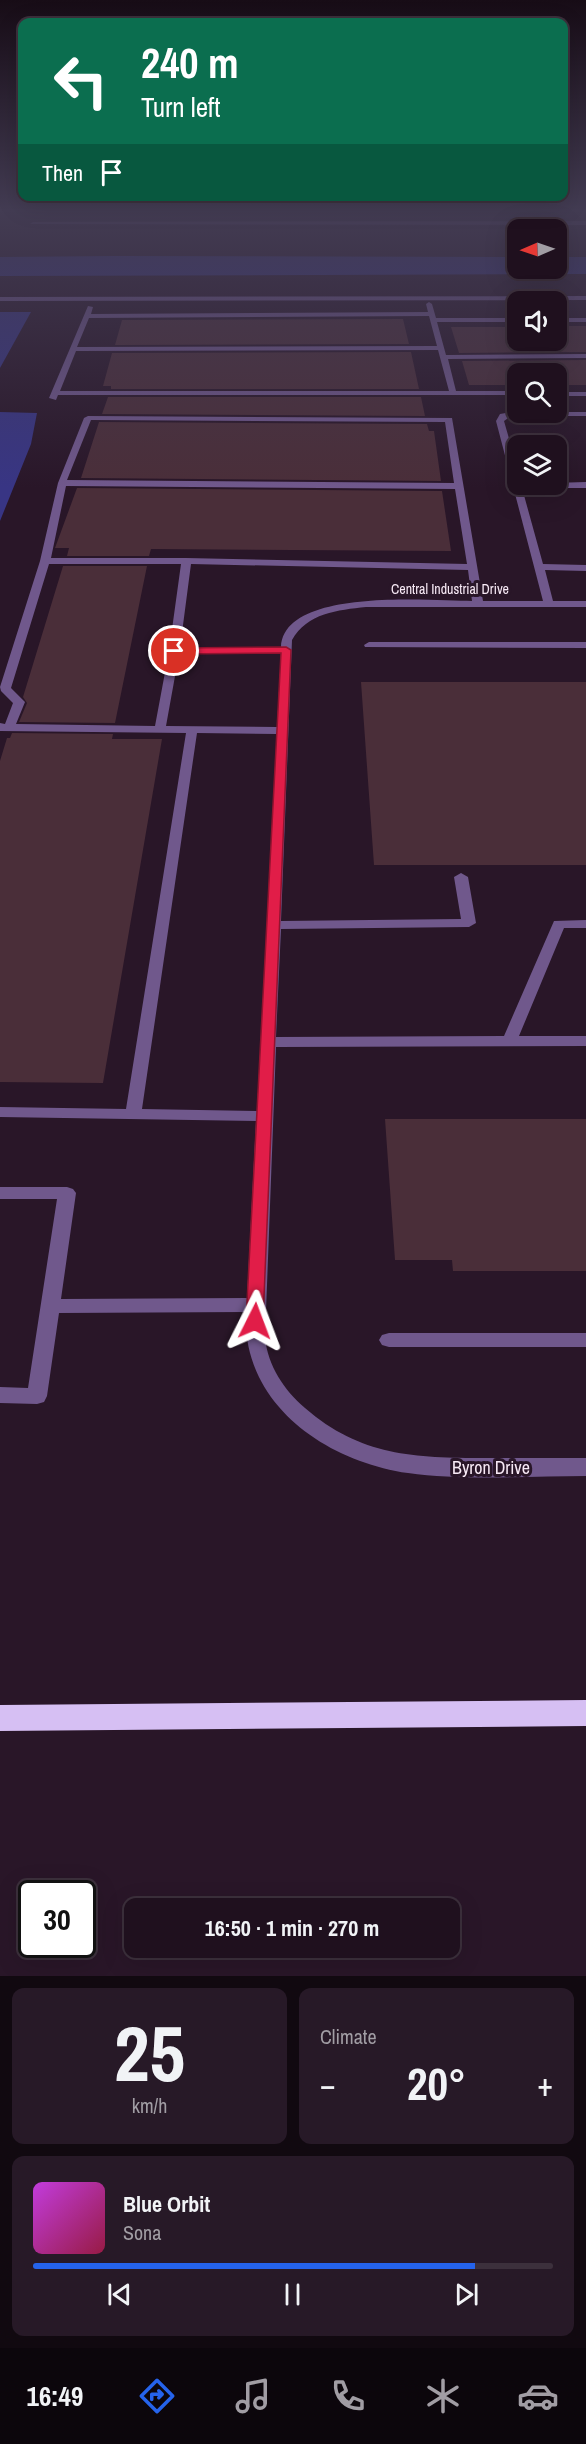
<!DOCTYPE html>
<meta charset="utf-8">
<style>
:root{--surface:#1f101e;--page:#271927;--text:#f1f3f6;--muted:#a19da4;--line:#3c303c;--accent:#2563eb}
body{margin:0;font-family:"Archivo Narrow",sans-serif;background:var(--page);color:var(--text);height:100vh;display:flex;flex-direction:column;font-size:22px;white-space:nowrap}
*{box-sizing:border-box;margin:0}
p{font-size:20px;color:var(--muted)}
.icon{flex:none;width:33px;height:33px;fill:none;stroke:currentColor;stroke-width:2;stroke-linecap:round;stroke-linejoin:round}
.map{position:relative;height:1976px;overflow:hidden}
.side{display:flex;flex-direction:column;gap:12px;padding:12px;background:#110910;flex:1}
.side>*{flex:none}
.hud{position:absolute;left:18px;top:18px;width:550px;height:183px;border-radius:12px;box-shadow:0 6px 24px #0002,0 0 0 2px var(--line);background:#0b6e4f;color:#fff;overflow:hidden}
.needle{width:39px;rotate:268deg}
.controls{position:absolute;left:507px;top:219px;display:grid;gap:12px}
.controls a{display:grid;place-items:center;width:60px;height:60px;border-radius:12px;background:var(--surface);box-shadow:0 6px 24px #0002,0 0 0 2px var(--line);font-size:30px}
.speed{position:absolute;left:18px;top:1880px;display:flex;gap:12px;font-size:30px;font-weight:700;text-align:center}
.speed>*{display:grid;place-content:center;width:78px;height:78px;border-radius:50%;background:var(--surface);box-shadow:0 6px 24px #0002,0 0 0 2px var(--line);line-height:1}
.speed .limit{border:3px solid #111;border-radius:9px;background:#fff;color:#111}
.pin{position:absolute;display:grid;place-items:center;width:51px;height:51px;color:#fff;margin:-26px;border:3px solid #fff;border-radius:50%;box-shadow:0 2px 6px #0007}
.me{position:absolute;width:66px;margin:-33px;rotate:3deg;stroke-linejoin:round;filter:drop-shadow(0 0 4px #0008)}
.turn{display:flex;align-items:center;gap:21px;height:126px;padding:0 24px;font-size:27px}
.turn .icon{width:78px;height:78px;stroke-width:2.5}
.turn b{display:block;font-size:42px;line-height:51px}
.then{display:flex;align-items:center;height:57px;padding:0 24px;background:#0003;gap:12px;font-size:22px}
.big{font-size:45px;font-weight:800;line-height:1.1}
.side .tile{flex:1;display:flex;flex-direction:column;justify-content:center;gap:9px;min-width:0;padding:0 21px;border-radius:12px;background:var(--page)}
.side .dial{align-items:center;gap:0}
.dial b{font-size:78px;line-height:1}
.song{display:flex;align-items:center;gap:18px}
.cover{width:72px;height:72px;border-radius:9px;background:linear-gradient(135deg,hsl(290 70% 55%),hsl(340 70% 35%))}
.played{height:6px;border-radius:3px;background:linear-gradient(90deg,var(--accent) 85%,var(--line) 85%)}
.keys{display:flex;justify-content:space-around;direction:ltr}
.heat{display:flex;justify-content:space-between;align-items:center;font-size:33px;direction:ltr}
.side .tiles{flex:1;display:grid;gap:12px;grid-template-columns:1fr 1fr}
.tile:last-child{grid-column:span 2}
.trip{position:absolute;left:124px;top:1898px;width:336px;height:60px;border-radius:12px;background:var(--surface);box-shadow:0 6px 24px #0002,0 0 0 2px var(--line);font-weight:800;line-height:60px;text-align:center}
.menu{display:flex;height:96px;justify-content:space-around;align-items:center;background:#0c060c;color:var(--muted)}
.menu .icon{width:42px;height:42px}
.menu .selected{color:var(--accent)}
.menu b{font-size:27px;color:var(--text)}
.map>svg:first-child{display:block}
.water{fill:#383584}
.building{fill:#4a2e39}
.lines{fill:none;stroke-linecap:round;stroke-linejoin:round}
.minor{fill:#70588c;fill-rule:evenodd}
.highway{fill:#d6bff3;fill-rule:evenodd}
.route{fill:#e11d48;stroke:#92132f;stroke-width:1.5}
.labels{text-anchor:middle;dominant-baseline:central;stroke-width:6;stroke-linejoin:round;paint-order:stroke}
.far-street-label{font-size:14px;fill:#f8eaf6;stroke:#291628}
.near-street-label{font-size:18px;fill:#f8eaf6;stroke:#291628}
</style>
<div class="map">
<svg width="586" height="1976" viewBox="0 0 586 1976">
<rect width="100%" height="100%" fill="#291628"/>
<path class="water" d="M114,256L517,257L518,268H556L557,257H586V274L0,276V257Z
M0,312H31L0,368Z
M0,412L37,413L31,444L0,521Z"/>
<path class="building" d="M403,319L409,344L115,345L122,320Z
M556,326H586V352L459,353L451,327H518V340H556Z
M411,352L419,389H111V386H103L112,353Z
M586,360V385H556V374H518V385H469L462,361Z
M108,397H421L425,416L102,414Z
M99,422L427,424L429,431H434L441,481L81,478Z
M77,488L442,491L451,551L151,549L149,556H67L69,548H55Z
M63,566H147L115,723L19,722L27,703L23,697Z
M361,682H586V865H374Z
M12,733L113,734L112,739H162L103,1083L0,1082V761L7,738H10Z
M385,1119H586V1271H453L452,1260H395Z"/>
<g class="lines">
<path class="minor" d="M586,221V225L30,224L33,222Z
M586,296V300L0,301V297Z
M429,302L432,304L436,318H518V322H437L446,355L586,354V358L448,359L456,391H518V395H58L56,400L49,398L88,306L93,307L91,314L428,312L426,304ZM429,316L437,346L77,347L89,318ZM438,350L449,391H60L76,351Z
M556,318H586V322H556Z
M556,392H586V396H556Z
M511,412H586V416H511L504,421L518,470V484L586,482V488H522L543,564L586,565V571L545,570L553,601H586V607H366C338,610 307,613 292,640L281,921L461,919L454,877L461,873L468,877L476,923L469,927L281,929L276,1037L504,1036L554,921L586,920V928H564L519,1036H586V1046L276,1047L265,1338C268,1366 284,1390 305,1408C360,1456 415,1458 485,1458C519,1458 552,1458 586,1458V1476C529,1476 464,1481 408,1473C325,1461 241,1403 246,1312L59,1313L47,1396L44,1402L37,1404L0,1403V1387L28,1388L57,1199H0V1187H67L73,1189L76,1193L61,1299L247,1298L256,1121L0,1117V1107L126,1109L186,733L0,731V723L5,724L13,703L1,691L0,687L40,561L58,483L84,418L88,416L452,418L483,601H543L496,421L500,414ZM91,420L445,422L454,483L67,480ZM66,486L455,489L467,564L186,558H51ZM49,564H181L169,651L155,726L16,724L25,702L11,688ZM191,564L468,570L472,601C432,601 284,587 281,647L180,648ZM281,653L277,727L166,726L179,654ZM197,733L277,734L257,1111L142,1109Z
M369,642H586V648L365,647L364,645Z
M389,1333H586V1347H389L382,1345L379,1340L382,1335Z"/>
<path class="highway" d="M586,1700V1726L0,1731V1705Z"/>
</g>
<linearGradient id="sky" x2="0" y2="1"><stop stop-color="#170c16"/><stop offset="0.43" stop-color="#433c53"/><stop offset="1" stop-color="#433c53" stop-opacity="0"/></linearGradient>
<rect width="586" height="488" fill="url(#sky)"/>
<path class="route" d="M286,647L291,650L263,1321L261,1325L255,1327L248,1325L246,1321L281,653L174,654L169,651L174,648Z"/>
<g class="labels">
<g class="far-street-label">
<text x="450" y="589">Central Industrial Drive</text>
</g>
<g class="near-street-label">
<text x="491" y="1467">Byron Drive</text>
</g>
</g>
</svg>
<div class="controls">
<a><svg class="needle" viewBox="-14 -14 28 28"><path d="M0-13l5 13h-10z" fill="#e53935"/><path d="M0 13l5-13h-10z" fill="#a19da4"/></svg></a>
<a><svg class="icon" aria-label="sound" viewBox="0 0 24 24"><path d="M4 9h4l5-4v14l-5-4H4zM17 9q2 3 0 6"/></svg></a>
<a><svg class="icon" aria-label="search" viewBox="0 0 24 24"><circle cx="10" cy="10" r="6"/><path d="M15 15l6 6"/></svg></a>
<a><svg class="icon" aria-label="layers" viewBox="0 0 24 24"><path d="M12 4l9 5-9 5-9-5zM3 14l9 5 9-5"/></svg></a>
</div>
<div class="speed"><div class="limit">30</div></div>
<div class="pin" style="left:174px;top:651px;background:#d93025"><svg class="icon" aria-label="arrive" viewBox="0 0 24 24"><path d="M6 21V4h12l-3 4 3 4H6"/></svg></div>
<svg class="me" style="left:255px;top:1321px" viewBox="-20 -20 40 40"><path d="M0-17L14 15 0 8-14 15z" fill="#e11d48" stroke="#fff" stroke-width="4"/></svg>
<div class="trip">16:50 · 1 min · 270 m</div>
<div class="hud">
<div class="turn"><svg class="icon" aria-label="left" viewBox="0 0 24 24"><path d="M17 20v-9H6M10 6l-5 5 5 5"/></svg><div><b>240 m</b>Turn left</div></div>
<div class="then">Then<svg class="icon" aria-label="arrive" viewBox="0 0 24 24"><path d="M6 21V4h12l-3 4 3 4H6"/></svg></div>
</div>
</div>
<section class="side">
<div class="tiles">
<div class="tile dial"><b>25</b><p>km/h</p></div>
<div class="tile"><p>Climate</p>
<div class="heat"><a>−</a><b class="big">20°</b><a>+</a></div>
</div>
<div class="tile">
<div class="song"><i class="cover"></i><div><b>Blue Orbit</b><p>Sona</p></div></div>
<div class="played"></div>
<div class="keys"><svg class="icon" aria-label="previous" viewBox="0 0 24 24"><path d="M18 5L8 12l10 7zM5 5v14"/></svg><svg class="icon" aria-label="pause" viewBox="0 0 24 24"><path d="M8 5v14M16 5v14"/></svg><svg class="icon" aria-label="next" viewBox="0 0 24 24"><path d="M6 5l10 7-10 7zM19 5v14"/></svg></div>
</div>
</div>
</section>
<nav class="menu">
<b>16:49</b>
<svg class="icon selected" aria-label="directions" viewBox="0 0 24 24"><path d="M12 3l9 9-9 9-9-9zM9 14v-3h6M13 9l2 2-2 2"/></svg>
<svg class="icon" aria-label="music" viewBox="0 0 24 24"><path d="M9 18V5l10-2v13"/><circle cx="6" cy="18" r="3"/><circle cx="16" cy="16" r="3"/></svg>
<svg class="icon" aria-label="phone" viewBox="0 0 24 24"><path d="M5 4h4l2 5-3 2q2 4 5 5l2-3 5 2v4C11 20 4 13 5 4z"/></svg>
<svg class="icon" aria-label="climate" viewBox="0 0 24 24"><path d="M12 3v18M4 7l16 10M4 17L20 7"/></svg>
<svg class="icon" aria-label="car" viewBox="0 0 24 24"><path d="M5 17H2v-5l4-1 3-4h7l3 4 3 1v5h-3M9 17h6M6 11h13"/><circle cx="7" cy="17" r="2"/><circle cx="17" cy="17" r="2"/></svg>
</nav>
